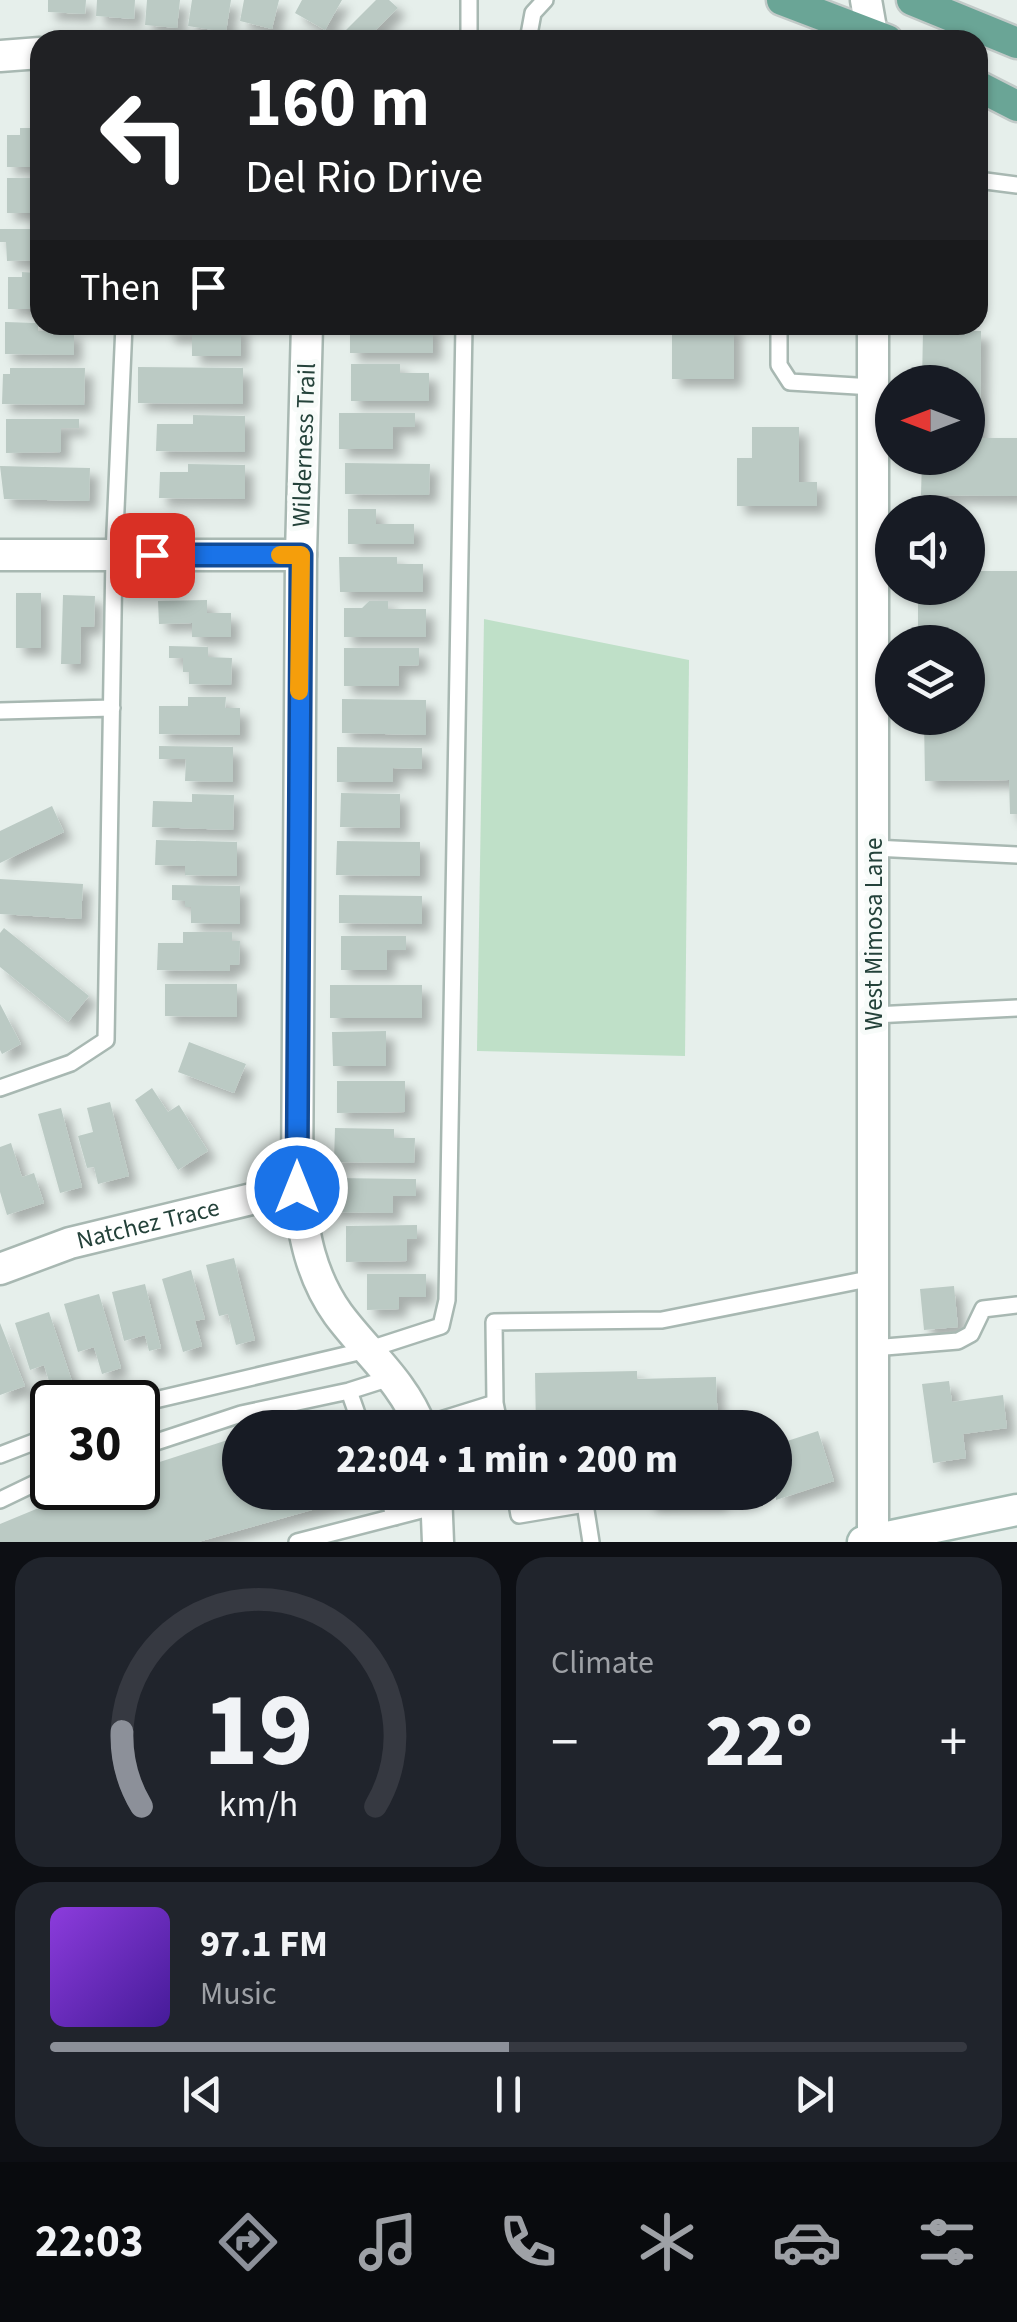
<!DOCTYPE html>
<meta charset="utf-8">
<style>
:root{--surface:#171b24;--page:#20242c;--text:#f1f3f6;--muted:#9ea1a6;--line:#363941;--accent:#8c9099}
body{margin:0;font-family:"Source Sans 3",sans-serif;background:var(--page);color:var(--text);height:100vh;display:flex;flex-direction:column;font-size:38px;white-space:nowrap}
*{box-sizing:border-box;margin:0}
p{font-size:32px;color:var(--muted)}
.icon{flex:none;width:55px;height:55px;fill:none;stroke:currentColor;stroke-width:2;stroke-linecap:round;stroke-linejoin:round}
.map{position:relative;height:1542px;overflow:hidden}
.details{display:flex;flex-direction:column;gap:15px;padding:15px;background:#0d0f14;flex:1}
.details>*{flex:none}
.guide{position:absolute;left:30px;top:30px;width:958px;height:305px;border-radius:30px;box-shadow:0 2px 8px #0004;background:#202124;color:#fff;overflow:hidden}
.needle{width:65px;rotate:270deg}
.controls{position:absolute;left:875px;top:365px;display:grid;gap:20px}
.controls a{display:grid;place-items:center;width:110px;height:110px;border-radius:50%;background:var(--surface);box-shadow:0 2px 8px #0004;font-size:50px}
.speed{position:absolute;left:30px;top:1380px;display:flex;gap:20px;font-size:50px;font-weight:700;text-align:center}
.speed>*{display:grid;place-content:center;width:130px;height:130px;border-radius:50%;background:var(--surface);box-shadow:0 2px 8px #0004;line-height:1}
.speed .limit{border:5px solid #111;border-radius:15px;background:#fff;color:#111}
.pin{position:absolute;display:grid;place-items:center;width:85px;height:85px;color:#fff;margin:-42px;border-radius:20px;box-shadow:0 5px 15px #0006}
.me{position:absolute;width:110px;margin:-55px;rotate:0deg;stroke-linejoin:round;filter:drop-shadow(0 0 8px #0008)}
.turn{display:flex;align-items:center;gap:35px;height:210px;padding:0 50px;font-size:45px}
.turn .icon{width:130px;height:130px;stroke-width:2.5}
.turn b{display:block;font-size:70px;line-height:85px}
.then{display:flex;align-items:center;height:95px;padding:0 50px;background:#0003;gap:20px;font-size:38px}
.big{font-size:75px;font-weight:800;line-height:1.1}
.details .card{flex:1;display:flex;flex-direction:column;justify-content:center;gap:15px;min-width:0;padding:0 35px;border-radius:30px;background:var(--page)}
.details .dial{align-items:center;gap:0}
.dial svg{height:260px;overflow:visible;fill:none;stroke:var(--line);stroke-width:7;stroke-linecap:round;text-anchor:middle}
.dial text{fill:var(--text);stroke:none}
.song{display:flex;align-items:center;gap:30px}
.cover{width:120px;height:120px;border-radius:15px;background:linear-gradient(135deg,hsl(270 70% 55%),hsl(260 70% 35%))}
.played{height:10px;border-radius:5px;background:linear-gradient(90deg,var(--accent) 50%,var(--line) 50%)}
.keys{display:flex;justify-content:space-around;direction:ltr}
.heat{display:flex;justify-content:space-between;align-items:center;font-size:55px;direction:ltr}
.details .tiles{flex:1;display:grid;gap:15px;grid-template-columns:1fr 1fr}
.card:last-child{grid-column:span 2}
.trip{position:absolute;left:222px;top:1410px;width:570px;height:100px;border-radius:50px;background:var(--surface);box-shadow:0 2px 8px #0004;font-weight:800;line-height:100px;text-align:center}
.dock{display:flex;height:160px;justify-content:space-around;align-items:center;background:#090b0e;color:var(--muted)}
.dock .icon{width:70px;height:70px}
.dock .on{color:var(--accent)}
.dock b{font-size:45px;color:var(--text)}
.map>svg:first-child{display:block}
.green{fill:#bfe0c8}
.building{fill:#bbcac4;filter:url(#shadow)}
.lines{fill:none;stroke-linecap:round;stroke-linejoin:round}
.lane-casing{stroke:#a8b8b2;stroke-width:20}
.street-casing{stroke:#a8b8b2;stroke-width:35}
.secondary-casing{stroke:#a4bbb3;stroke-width:35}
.primary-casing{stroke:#c2cac8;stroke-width:35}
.lane{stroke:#fff;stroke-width:15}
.street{stroke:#fff;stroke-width:30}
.secondary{stroke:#fff;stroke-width:30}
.primary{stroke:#6aa596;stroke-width:30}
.route-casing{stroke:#114b97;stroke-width:25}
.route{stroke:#1a73e8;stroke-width:18}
.slow{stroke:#f59e0b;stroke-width:18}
.labels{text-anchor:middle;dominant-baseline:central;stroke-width:10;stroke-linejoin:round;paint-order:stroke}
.street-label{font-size:25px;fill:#24423a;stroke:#f7fbf9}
</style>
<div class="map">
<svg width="1017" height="1542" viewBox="0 0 1017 1542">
<defs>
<filter id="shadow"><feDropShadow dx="8" dy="8" stdDeviation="5" flood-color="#0004"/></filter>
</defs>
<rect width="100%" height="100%" fill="#e6efeb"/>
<path class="green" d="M484,619L689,660L685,1056L477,1051Z"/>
<path class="building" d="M48,0H86L85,14L48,12Z
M97,0H135L134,19L96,16Z
M147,0H180L177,28L145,25Z
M192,0H231L226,32L188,26Z
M244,0H279L272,29L240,21Z
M302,0H342L325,30L295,13Z
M376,0H389L398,8L376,30L386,40H336Z
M568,31H640V40H568Z
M20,128H40V167H7V135H20Z
M7,178H40V213H7Z
M31,224H40V260L7,261L6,242H0V229H31Z
M22,272L40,273V309H8V277H22Z
M5,322L38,323V331H74V355L5,354Z
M167,325L241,326V356H192V335H167Z
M350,325H433V353H350Z
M672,325H734V379H672Z
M923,330L981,331L980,438H1017V496L921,495L922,458H968V382H922Z
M351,364H400V373H429V401H351Z
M138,367L243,368V404L138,403Z
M10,368H85L84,405L2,404L3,374H10Z
M339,413H415V427H393V449H339Z
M193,415L245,416V452L156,451L157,424H193Z
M6,419H79V428H61V452L6,453Z
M752,427H799V482H817V506H737V458H752Z
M345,463L430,464L429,495L345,494Z
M188,464L245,465V499L159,498L160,472H188Z
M0,466L90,468L89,501L4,499Z
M348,509H376V524H414V544H348Z
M339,557H397V564H423V592H340Z
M968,571H1017V814H1010L1009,780L925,781L924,718H968V642H923V632H918V600L930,599V588H968Z
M16,593H41V648H16Z
M63,595L95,596L94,627H81L80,664H61Z
M207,600V613H231V637H192V623L159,624L158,601Z
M369,601H388V609H426V637H344V608H362Z
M169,646L208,647V657L232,658L231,685L189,684V672H183V658H169Z
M344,648H419V665L399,666V686H344Z
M188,697H226L225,708H240V735L159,734V706H188Z
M342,699L426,700V735L342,733Z
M159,746L233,747V782L185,781L186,759H159Z
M337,747L422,748V769L393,768V782H337Z
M341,793L400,794V828L340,827Z
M192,794L234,795L233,830L152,827L153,801L192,802Z
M52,806L64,832L0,863V831Z
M156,840L237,842V876L185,875V866L155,865Z
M337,841L420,842V876L336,875Z
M0,879L83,884L81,919L0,914Z
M172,885L240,886V924L191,923V907H185V901L172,900Z
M339,895L422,896V924L339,923Z
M4,928L89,996L68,1022L0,967V933Z
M183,932H232V941H240L239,965H230V971L157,970L158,943H183Z
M341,936H406V950H387V970H341Z
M165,984H237V1017L165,1016Z
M330,985H422V1018H330Z
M0,1004L21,1044L2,1054L0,1050Z
M386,1031V1066H333L332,1032Z
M189,1042L246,1064L234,1093L178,1072Z
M337,1081H405V1112L337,1113Z
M152,1088L168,1112L179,1105L208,1151L178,1170L135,1100Z
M110,1102L129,1176L98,1184L94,1167L87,1168L78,1136L93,1132L87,1108Z
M61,1108L82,1187L60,1193L38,1114Z
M335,1128L394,1129V1138H415L414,1163L334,1162Z
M11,1143L22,1177L34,1173L44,1203L7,1215L0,1192V1147Z
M333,1178L416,1179V1196H393V1213L333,1212Z
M417,1225V1239H407V1261L346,1262V1226Z
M234,1258L255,1340L236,1345L228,1314L219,1316L206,1265Z
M191,1270L205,1319L195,1321L202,1346L183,1352L162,1279Z
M367,1274H426V1297H399V1309L367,1310Z
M145,1284L161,1348L149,1351L145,1335L124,1341L112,1292Z
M954,1286L958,1327L924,1330L920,1289Z
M99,1294L121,1368L102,1374L94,1347L78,1352L64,1304Z
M49,1312L74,1387L53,1394L44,1365L30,1370L15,1323Z
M0,1323L25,1386L0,1395Z
M637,1371V1379L716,1377L718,1428H536L535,1373Z
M949,1381L952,1402L1003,1395L1007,1428L963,1434L966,1458L933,1463L922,1384Z
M345,1418L347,1428H317L316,1426Z
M818,1431L834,1481L776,1500L775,1445Z
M240,1436V1492L369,1494L198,1542H0V1524L87,1488H138V1469Z
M648,1492H719L720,1503L648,1504Z"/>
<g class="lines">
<g class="lane-casing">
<path id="lane" d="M469,40V0
M528,40L533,13L545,0
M978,180L1017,185
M779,325V365L790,382L873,387
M0,711L112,708
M874,848L1017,855
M874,1015L1017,1008
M0,1088L71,1063L106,1040L114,555L124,325
M873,1348L958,1341L971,1334L983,1309L1017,1305
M349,1391L362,1428
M495,1403L500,1428
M138,1404L367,1350L441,1326L447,1300L464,325
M421,1426L495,1403L494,1322L662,1320L873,1278
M138,1448L241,1414L349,1391L393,1377
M0,1455L52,1435
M386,1492L395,1517
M515,1492L519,1515L585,1504L591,1542
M0,1500L52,1475
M297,1542L437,1506"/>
</g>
<g class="street-casing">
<g id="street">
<path d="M866,0L873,40"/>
<path d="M0,56L40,53"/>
<path d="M307,325L301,555L297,1188C304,1234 310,1275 338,1314C366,1352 404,1382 421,1428"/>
<path d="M873,325V1542"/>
<path d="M0,555H301"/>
<path id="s1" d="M0,1269L70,1243L297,1188"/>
<path d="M436,1492L438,1542"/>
</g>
</g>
<g class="secondary-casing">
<path id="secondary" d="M863,1542L1017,1510"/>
</g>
<g class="primary-casing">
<path id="primary" d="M782,0L887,40
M912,0L1017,43
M978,86L1017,106"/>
</g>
<use href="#lane" class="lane"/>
<use href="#street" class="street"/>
<use href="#secondary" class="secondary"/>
<use href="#primary" class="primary"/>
</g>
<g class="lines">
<g class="route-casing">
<path id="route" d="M152,555H301L297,1188"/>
</g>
<use href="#route" class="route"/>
<path class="slow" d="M280,555H301L299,691"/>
</g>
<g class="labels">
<g class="street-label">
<text transform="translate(304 445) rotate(-88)">Wilderness Trail</text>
<text transform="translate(874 934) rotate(-90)">West Mimosa Lane</text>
<text stroke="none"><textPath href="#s1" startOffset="155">Natchez Trace</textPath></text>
</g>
</g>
</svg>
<div class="controls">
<a><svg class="needle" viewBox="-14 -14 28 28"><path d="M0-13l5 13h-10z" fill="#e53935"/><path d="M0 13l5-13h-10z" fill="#9ea1a6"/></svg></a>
<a><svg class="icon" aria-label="sound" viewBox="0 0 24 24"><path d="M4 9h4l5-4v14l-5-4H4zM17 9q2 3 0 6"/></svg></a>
<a><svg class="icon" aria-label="layers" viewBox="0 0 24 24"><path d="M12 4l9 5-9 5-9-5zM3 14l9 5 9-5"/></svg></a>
</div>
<div class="speed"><div class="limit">30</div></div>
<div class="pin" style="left:152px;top:555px;background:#d93025"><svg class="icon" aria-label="arrive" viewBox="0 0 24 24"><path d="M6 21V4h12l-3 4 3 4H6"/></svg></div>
<svg class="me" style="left:297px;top:1188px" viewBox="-20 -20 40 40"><circle r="17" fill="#1a73e8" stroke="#fff" stroke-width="3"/><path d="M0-11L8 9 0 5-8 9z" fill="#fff"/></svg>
<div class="trip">22:04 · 1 min · 200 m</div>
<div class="guide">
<div class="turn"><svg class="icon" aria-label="left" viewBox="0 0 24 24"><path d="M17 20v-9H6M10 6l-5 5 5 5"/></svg><div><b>160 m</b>Del Rio Drive</div></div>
<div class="then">Then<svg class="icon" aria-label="arrive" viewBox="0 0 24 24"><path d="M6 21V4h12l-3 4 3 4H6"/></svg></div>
</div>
</div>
<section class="details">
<div class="tiles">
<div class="card dial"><svg viewBox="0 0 100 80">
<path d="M14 69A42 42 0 1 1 86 69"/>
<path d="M14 69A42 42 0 0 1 8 46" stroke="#8c9099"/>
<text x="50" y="56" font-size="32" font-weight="700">19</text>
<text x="50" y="72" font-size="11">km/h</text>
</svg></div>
<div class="card"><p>Climate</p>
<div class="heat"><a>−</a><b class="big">22°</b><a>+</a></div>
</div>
<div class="card">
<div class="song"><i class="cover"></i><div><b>97.1 FM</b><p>Music</p></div></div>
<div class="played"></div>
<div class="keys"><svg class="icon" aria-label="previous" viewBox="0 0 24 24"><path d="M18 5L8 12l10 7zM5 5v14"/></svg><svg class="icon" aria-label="pause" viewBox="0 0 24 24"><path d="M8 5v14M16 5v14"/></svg><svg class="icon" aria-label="next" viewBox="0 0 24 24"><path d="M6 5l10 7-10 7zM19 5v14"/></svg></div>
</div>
</div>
</section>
<nav class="dock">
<b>22:03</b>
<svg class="icon on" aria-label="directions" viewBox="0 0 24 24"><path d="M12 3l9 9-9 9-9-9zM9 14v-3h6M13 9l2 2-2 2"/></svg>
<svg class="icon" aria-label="music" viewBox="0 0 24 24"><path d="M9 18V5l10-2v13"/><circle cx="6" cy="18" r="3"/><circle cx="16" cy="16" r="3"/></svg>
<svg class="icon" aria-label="phone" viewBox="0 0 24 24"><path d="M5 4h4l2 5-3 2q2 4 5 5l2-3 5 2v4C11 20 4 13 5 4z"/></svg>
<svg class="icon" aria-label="climate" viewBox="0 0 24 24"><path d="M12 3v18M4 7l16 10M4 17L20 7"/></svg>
<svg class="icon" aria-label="car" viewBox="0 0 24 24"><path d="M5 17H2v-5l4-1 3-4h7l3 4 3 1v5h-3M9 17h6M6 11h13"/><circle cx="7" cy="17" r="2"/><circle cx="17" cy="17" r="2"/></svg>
<svg class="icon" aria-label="filters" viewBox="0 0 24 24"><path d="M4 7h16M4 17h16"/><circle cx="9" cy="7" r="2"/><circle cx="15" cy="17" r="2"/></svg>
</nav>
